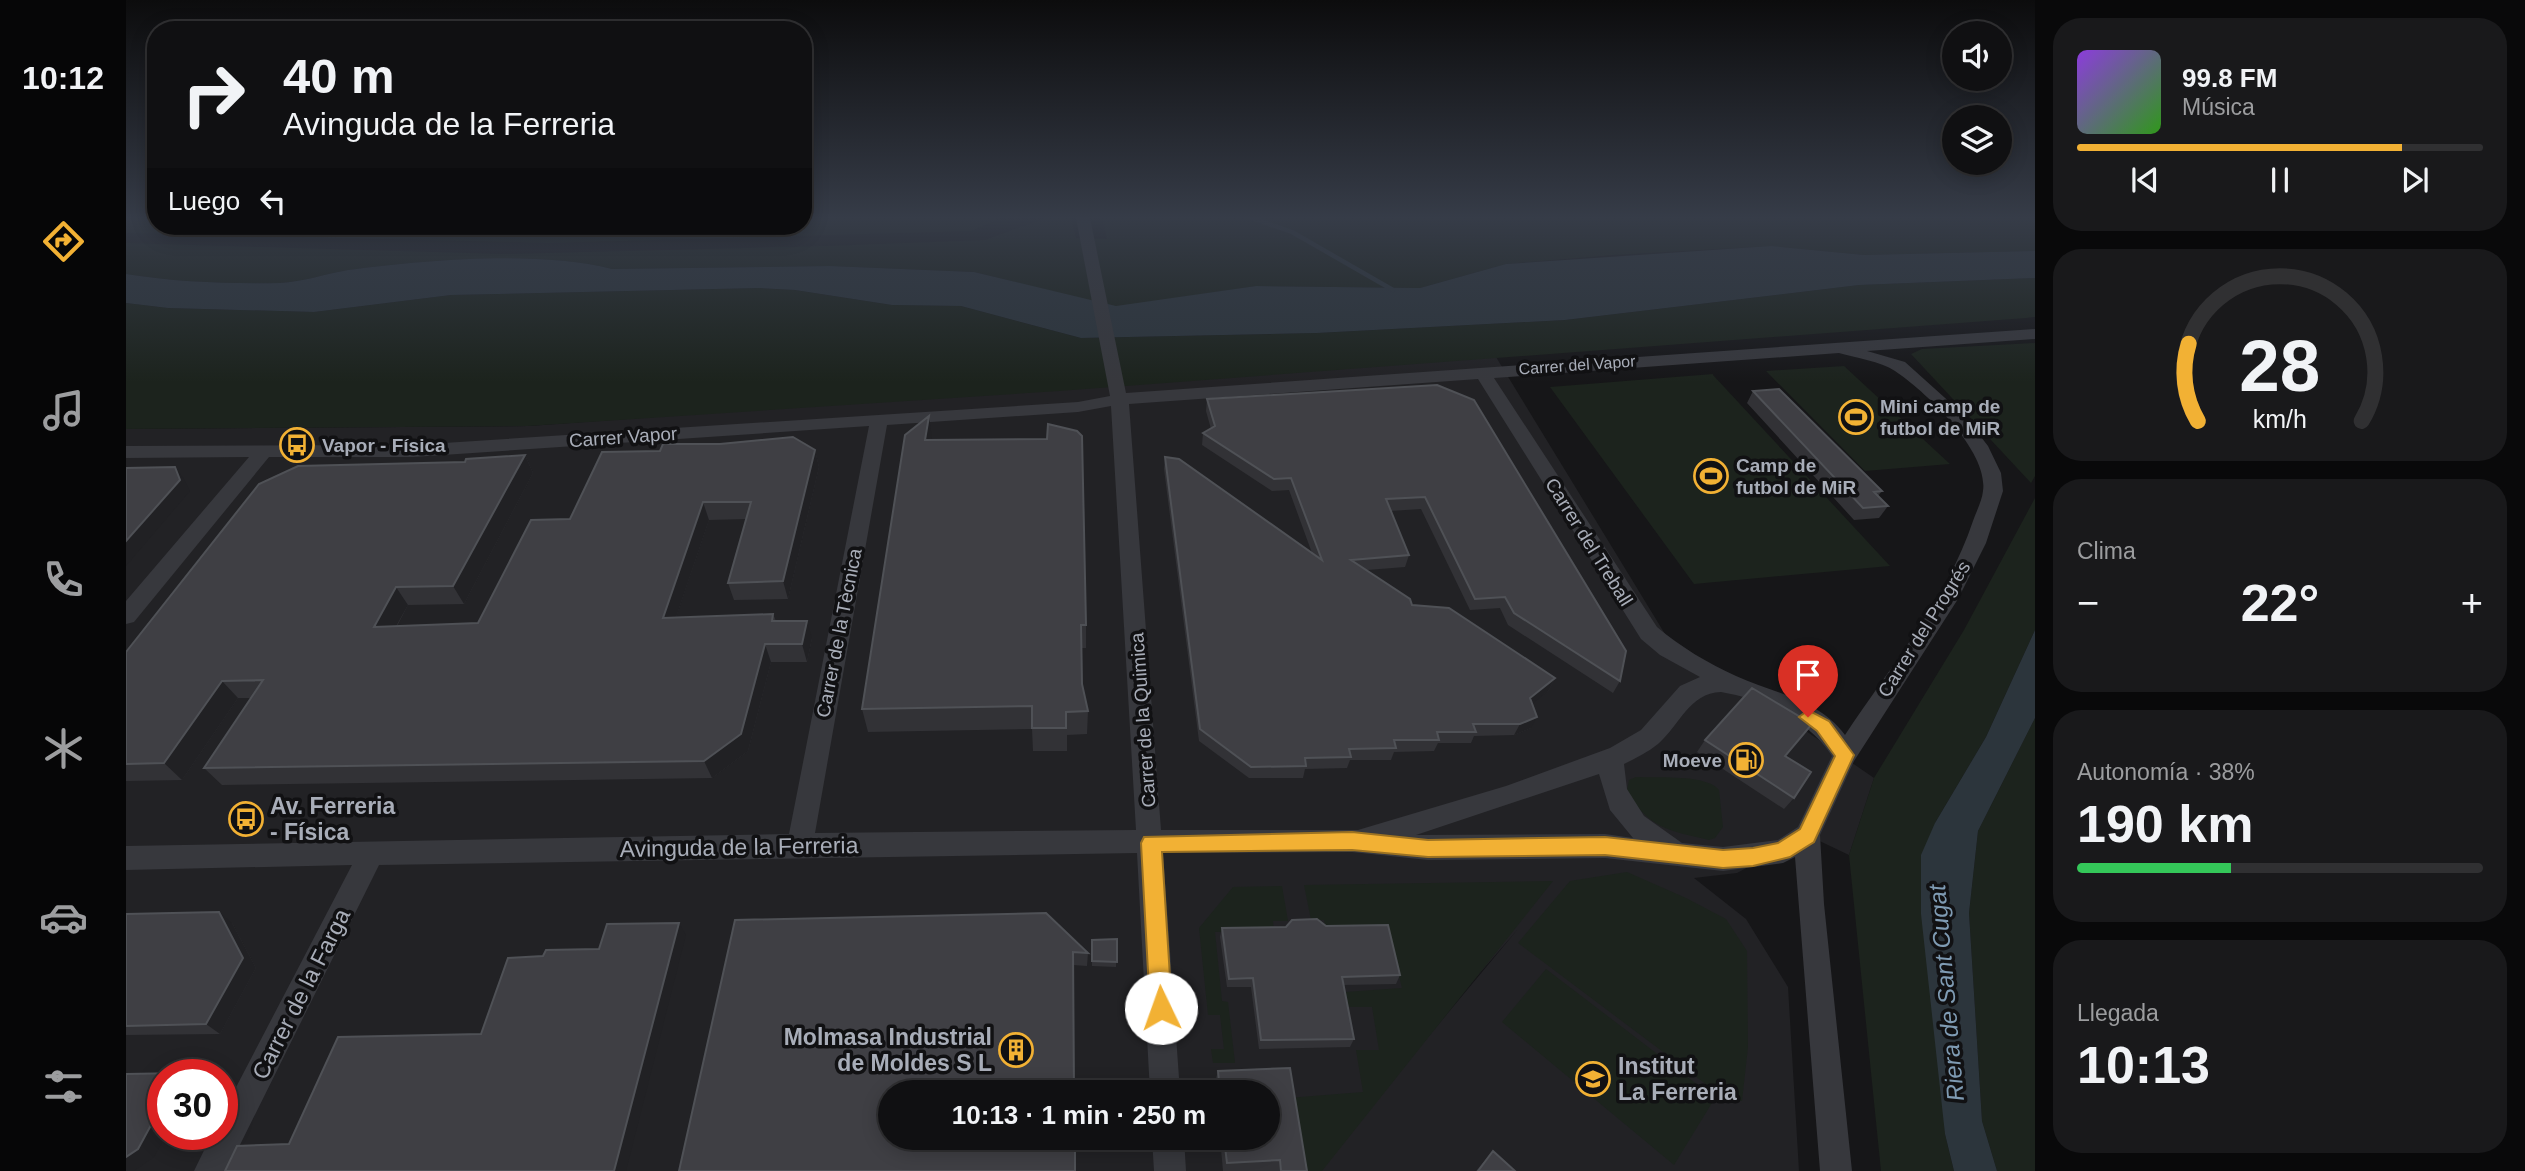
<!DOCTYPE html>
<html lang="es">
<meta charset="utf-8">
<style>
:root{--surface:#101012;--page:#19191b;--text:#f1f3f6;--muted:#9c9d9f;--line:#303032;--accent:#f2b134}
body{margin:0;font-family:Arial,sans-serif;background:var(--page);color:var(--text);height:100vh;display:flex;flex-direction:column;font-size:26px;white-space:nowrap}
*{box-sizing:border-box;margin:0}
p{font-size:23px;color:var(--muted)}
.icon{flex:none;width:38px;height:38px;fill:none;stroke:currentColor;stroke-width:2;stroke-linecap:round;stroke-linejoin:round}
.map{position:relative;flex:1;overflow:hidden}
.panel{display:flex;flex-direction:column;gap:18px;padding:18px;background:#09090a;width:490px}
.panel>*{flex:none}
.banner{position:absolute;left:21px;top:21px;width:665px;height:214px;border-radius:28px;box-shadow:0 4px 18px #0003,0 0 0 2px var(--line);background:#101012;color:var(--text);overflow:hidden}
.controls{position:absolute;left:1816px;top:21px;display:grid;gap:14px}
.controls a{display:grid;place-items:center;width:70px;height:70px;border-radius:50%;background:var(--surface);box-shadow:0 4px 18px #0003,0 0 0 2px var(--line);font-size:35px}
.speed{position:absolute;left:21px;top:1059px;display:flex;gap:14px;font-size:35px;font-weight:700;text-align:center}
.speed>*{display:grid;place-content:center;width:91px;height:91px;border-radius:50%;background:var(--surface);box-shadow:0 4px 18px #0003,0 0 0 2px var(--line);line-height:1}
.speed .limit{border:10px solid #d22;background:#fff;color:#111}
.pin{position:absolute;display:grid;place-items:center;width:60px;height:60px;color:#fff;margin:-72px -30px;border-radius:50% 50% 50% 0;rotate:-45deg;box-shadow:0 0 7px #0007}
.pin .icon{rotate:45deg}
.me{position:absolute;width:77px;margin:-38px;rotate:357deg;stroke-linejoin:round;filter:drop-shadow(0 0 5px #0008)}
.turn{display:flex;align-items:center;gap:24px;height:147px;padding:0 21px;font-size:32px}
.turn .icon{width:91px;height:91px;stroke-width:2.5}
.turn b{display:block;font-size:49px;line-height:60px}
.then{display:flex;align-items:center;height:66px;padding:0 21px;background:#0003;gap:14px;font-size:26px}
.big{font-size:52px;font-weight:600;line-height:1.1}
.panel .widget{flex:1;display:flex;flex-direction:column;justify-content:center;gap:10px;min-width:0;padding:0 24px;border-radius:28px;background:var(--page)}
.panel .dial{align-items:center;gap:0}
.dial svg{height:182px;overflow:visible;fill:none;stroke:var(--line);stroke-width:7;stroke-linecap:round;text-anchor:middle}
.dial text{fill:var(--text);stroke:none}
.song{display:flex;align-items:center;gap:21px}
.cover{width:84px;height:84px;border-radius:10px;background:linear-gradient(135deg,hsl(270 70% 55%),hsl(110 70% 35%))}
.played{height:7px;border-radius:4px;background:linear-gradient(90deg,var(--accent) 80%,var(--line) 80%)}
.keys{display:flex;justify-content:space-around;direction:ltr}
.heat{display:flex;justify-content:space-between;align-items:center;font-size:38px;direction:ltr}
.charge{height:10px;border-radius:5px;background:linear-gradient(90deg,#34c759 38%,var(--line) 0)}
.trip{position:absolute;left:752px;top:1080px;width:402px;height:70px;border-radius:35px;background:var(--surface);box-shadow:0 4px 18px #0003,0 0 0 2px var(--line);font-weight:600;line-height:70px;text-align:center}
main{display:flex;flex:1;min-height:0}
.tab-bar{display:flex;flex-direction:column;width:126px;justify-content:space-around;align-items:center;background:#060607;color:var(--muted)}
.tab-bar .icon{width:49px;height:49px}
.tab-bar .on{color:var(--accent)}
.tab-bar b{font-size:32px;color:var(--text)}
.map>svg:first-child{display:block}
.built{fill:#222225;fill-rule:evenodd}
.green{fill:#1c231d}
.water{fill:#2c353c}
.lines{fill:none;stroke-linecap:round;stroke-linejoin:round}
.stream{stroke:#2c353c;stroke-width:4.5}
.minor{fill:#37383d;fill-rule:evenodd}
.wall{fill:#323236}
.shaded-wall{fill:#212124}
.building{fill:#3f3f44;stroke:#4f5156;stroke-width:2}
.route{fill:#f2b134;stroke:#9d7322;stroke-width:2}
.labels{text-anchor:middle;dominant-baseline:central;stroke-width:7;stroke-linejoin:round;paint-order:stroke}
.far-street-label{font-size:16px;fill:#a8adb8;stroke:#111113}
.poi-label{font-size:19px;font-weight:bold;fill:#a8adb8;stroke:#111113;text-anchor:start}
.street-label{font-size:19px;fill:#a8adb8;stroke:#111113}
.near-poi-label{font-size:23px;font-weight:bold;fill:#a8adb8;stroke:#111113;text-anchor:start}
.near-street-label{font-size:23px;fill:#a8adb8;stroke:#111113}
.near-water-label{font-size:24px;font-style:italic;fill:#7f9bb3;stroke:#111113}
</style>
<main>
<nav class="tab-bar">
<b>10:12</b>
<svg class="icon on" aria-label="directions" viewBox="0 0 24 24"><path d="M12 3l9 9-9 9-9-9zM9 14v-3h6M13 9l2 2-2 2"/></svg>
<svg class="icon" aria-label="music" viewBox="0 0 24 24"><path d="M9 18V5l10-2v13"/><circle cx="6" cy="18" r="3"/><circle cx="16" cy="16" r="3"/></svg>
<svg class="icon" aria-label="phone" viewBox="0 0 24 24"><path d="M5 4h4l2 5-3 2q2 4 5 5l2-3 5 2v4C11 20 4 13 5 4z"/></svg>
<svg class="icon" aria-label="climate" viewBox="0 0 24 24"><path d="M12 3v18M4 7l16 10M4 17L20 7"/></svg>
<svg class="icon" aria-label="car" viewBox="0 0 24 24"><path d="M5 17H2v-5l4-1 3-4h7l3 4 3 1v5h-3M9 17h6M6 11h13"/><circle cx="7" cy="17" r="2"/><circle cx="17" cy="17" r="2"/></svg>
<svg class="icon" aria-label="filters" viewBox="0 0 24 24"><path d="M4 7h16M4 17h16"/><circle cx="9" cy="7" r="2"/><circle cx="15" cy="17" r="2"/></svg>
</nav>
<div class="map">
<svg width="1909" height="1171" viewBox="0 0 1909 1171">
<rect width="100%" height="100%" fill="#161618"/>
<path class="built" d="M1370,357L1539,634L1748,778L1723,855L1681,835L1611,873L1568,878L1620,919L1662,987L1673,1171H1190L1392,929L1182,1171H0V429L402,426ZM37,1074H96V1134H37ZM765,1092H1143V1138H765Z"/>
<path class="green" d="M0,218H30V226H677V218H875L845,231L423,243L0,233Z
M920,218H945L950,238L981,239L976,218H1909V251L1738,255L1645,246L1487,255L1380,264L1294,288L1130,286L990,307L848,272L704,266L486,269C412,250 298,260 222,270C199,274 176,282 154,283C103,284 50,282 0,274V243L377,254L699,246L859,240Z
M1909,278V317L1900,318L933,391L402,426L0,429V303L42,308L188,312L325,295L633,288L669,290L766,305L835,306L955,338L1191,333L1439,320L1733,285Z
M1909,343V476L1905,483L1785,354L1796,349Z
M1718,366L1824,464L1739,471L1640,371Z
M1587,374V375L1764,566L1568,584L1424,387Z
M1909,498V630L1860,737L1809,823L1819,1134L1828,1171H1755L1723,855L1748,778L1838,630Z
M1909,718V1171H1871L1856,1121L1843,913L1852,831Z
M1510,777C1530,778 1581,774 1593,790L1597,827L1589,838L1583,840C1544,831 1521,828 1501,790L1503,780Z
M1501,872L1560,898L1600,919L1621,951L1622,1047L1616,1101L1601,1100L1392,943L1444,881Z
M1427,881L1196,1171H1173L1162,1098L1237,1092L1230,1050H1253L1246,1007H1223L1219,992L1276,988L1261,928L1200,930L1198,920H1185L1178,885Z
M1156,886L1162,921H1147L1148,931L1089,932L1096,1001L1102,1002L1109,1063H1087L1085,1049H1098L1094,1015H1082L1073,928L1107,887Z
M1420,969L1589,1098L1548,1165L1376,1022Z"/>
<path class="water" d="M1645,246L1738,255L1909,251V278L1733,285L1439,320L1191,333L955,338L835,306L766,305L669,290L633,288L325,295L188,312L42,308L0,303V274C50,282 103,284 154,283C176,282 199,274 222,270C298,260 412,250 486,269L704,266L848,272L990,306L1130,286L1294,288L1380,264Z
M1909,630V718L1852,831L1843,913L1856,1121L1871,1171H1828L1819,1134L1795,914V855L1809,823L1860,737Z"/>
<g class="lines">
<path class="stream" d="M1126,218L1166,232L1267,290"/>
<path class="minor" d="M950,218H964L1000,393L1909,329V339L1741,351L1779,362L1838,415L1862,446L1875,473L1877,491L1860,543L1832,599L1728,761L1694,835L1698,904L1726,1171H1694L1669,857L1657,863L1597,871L1479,858L1302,860L1226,852L1037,853L1054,1092H1024L1011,853L253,865L101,1171H68L86,1134H96V1114L226,865L0,870V846L663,834L743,426L287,457H143L8,622L0,624V601L123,457L0,458V446L287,445L952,402L984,396ZM1713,353C1730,358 1754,361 1769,371C1799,391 1863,451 1857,491C1856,501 1850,512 1847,521C1821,599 1764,667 1719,735C1693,699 1647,693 1610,676C1582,663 1554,647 1531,627L1368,378ZM1352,379L1515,639L1534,655L1574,677L1554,686L1515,730L1484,748L1380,786L1232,830H1035L1003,404ZM985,406L1010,830L689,833L761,425L952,412ZM1595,692C1637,699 1683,720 1706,756L1672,827L1652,840L1597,847L1556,843L1518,816L1501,789L1498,764C1510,758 1522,752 1532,744C1554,725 1563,693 1595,692ZM1473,774L1484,810L1507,838L1479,834L1290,835Z
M1026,1138H1058L1060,1171H1028Z"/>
</g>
<path class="wall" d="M1311,385L1494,681L1487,693L1382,625L1374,608L1344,610L1295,509L1264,511L1283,555L1279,567L1241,570L1286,605L1429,678L1423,690L1406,703L1405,728L1388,735L1348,736L1345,743H1312L1308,751L1268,752L1265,760H1224L1221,768L1179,769L1177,778H1123L1073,741L1038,469L1039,457L1186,553L1163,490L1146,491L1076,445L1077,433L1085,429L1080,411L1081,399Z
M1627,391L1756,491L1752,496L1762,506L1753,518L1728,520L1621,403Z
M806,440L960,625V648H955L956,684L962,711L961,734L941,735V751H907L906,729L742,732L736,709Z
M689,450L693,467L662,599L608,600L602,583L620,519L583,520L550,617L647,614L650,621L686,638L681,662H645L622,751L586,778L96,785L78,768L125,698H112L56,780L0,781V652L339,462L399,455L407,473L338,604L282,605L271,626L352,623L444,519Z
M1579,740L1659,756L1668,798L1658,809L1571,752Z
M0,914L106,923L130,968L94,1034L0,1035Z
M609,920L962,953L961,966L947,965Z
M1200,926L1274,975L1270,984L1217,985L1228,1039L1224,1047L1133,1049L1125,987H1101L1094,937L1096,928Z
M991,939L990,967L966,966V940Z
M1164,1068L1181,1171H1097L1094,1138H1143V1092H1090L1089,1082L1092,1071Z
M1367,1151L1389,1171H1350Z"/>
<path class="shaded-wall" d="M803,416L806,439L799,440Z
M689,450L693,467L662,599L657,581Z
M399,455L407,473L338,604L327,586Z
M49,467L58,479L64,491L0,566V541Z
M577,502L583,520L544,635L537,618Z
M270,587L282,605L260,644L248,627Z
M681,621L686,638L681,662L676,644Z
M639,644L645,662L622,751L586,778L578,761Z
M1429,678L1423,690L1399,710L1404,698Z
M96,681L112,698L56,780L38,763Z
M1411,717L1405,728L1388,735L1394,724Z
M93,912L106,923L130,968L94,1034L80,1024Z
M553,923L560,935L500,1171H488Z
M37,1103V1134H41L28,1157L8,1171H0V1157Z"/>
<path class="building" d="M1311,385L1348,400L1500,651L1494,681L1388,613L1379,597L1349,599L1299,497L1260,499L1283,555L1225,560L1284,599L1286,605L1323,608L1429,678L1404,698L1411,717L1394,724H1347L1350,732H1311L1313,740H1268L1270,748L1223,749L1225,757L1179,758L1180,766L1125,767L1074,729L1039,457L1053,459L1196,560L1165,478L1148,479L1077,433L1089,426L1081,399Z
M1653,389L1756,491L1748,492L1762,506L1737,508L1627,391Z
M803,416L799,440L921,439L922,424L951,431L956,436L960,625H955L956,684L962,711L940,712V728H906V706L736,709L779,435Z
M667,437L689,450L657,581L602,583L625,502H577L537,618L647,614L646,621H681L676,644H639L615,734L578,761L78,768L137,680L96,681L38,763L0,764V652L133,484L172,466L339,462L340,459L399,455L327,586L270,587L248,627L352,623L405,520L444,519L476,452L534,451L537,444H594Z
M49,467L54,480L0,541V468Z
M1626,688L1686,724L1659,756L1685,772L1668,798L1579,740Z
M93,912L117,958L80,1024L0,1026V914Z
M920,913L962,953L947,952L948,1092H765V1138H949V1171H553L609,920Z
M1191,919L1200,926L1262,925L1274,975L1216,977L1228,1039L1135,1040L1127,978L1103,979L1096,928L1160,927L1166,920Z
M553,923L488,1171H99L111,1146L163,1144L212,1037L355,1034L382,958L417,956L420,950L473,949L481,924Z
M991,939V962L966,961V940Z
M1164,1068L1181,1171H1155L1154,1160L1101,1163L1098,1138H1143V1092H1094L1092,1071Z
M54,1073L53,1074H37V1103L12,1149L0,1157V1074Z
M1367,1151L1389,1171H1352Z"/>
<linearGradient id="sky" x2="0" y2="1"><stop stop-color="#0c0c0d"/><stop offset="0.57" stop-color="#363c48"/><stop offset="1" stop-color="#363c48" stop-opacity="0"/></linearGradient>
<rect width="1909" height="382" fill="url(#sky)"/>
<path class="route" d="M1682,710L1703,721L1728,755L1688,842L1664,857L1627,866L1597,868L1479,855L1302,857L1226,850L1036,852L1046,1008L1043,1016L1035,1019L1027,1016L1024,1008L1015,843L1018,837L1226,832L1302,840L1479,837L1597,850L1627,848L1652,843L1674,829L1709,756L1691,731L1673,717Z"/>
<defs>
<g id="stadium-ring" transform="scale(1.75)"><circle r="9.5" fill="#111113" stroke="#f2b134" stroke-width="1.5"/><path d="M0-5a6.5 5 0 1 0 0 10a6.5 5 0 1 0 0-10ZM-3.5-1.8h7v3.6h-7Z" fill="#f2b134"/></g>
<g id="bus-ring" transform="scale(1.75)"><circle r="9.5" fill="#111113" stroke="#f2b134" stroke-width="1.5"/><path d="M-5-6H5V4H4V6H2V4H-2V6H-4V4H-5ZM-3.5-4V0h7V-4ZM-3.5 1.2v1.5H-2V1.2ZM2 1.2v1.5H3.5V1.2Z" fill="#f2b134"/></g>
<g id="fuel-ring" transform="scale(1.75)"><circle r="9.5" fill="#111113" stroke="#f2b134" stroke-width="1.5"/><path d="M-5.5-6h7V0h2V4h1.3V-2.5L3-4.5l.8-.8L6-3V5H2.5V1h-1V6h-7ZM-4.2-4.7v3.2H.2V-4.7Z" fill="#f2b134"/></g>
<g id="building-ring" transform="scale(1.75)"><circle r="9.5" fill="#111113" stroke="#f2b134" stroke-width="1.5"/><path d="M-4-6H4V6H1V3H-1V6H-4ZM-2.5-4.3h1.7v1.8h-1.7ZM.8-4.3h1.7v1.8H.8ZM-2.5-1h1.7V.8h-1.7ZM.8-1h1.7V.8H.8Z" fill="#f2b134"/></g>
<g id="school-ring" transform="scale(1.75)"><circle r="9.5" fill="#111113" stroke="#f2b134" stroke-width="1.5"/><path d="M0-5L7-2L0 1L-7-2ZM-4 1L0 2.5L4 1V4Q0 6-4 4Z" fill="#f2b134"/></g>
</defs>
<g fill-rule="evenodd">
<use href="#stadium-ring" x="1730" y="417"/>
<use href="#bus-ring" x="171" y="445"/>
<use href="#stadium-ring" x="1585" y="476"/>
<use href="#fuel-ring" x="1620" y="760"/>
<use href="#bus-ring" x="120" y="819"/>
<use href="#building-ring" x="890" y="1050"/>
<use href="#school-ring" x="1467" y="1079"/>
</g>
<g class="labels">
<g class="far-street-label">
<text transform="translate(1451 365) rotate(-4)">Carrer del Vapor</text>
</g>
<g class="poi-label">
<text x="1754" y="406">Mini camp de<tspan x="1754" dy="22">futbol de MiR</tspan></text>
<text x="196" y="445">Vapor - Física</text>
<text x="1610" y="465">Camp de<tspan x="1610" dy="22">futbol de MiR</tspan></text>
<text x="1596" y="760" text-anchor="end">Moeve</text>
</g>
<g class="street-label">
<text transform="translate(497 437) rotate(-4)">Carrer Vapor</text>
<text transform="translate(1463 542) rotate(58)">Carrer del Treball</text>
<text transform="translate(1798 629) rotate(-58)">Carrer del Progrés</text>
<text transform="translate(713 633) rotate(-79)">Carrer de la Tècnica</text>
<text transform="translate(1017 720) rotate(-94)">Carrer de la Quimica</text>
</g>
<g class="near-poi-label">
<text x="144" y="806">Av. Ferreria<tspan x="144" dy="26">- Física</tspan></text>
<text x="866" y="1037" text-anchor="end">Molmasa Industrial<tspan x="866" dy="26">de Moldes S L</tspan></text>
<text x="1492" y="1066">Institut<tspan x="1492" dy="26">La Ferreria</tspan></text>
</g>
<g class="near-street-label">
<text transform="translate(613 847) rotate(-1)">Avinguda de la Ferreria</text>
<text transform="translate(175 994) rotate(-63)">Carrer de la Farga</text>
</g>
<g class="near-water-label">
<text transform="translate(1820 993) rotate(-95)">Riera de Sant Cugat</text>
</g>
</g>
</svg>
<div class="controls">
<a><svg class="icon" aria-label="sound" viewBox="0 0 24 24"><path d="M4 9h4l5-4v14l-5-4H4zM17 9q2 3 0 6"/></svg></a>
<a><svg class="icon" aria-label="layers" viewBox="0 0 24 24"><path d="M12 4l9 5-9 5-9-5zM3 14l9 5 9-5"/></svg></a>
</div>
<div class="speed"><div class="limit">30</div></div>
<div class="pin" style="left:1682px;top:717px;background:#d93025"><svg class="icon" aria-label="arrive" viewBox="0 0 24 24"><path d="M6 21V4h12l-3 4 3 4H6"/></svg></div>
<svg class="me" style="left:1035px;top:1008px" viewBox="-20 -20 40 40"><circle r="19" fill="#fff"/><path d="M0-13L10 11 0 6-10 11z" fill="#f2b134"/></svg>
<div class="trip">10:13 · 1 min · 250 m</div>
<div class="banner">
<div class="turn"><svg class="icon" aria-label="right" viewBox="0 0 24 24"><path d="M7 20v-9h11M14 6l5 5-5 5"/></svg><div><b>40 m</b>Avinguda de la Ferreria</div></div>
<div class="then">Luego<svg class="icon" aria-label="left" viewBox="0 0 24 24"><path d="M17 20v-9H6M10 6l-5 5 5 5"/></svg></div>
</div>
</div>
<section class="panel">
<div class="widget">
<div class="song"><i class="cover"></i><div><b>99.8 FM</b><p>Música</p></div></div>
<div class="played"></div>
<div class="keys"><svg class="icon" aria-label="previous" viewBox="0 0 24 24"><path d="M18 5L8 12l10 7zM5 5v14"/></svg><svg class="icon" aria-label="pause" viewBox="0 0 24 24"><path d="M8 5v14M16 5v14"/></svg><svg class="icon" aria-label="next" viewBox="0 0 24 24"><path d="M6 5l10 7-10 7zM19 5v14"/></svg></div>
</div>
<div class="widget dial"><svg viewBox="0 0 100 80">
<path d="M14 69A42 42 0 1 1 86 69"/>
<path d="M14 69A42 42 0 0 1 10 35" stroke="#f2b134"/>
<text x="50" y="56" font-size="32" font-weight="700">28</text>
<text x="50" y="72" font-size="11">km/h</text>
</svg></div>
<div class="widget"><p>Clima</p>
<div class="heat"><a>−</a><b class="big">22°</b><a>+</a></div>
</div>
<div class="widget"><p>Autonomía · 38%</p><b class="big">190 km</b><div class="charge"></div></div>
<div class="widget"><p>Llegada</p><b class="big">10:13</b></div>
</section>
</main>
